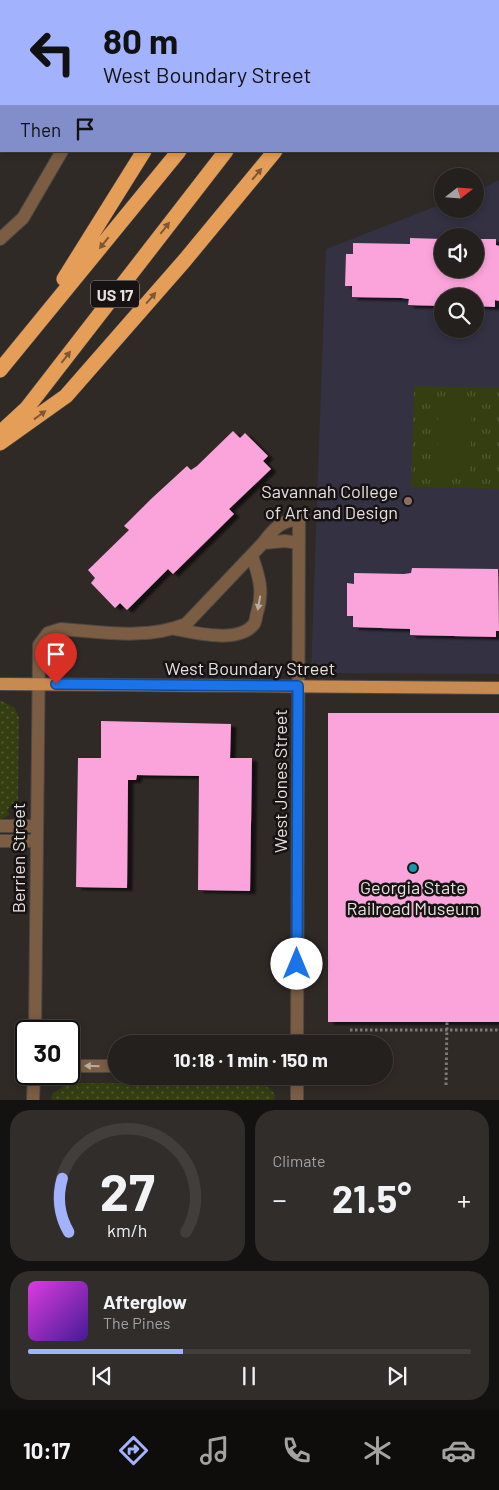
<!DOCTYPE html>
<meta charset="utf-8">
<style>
:root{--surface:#24201d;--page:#302d2a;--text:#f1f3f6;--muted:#a3a3a4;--line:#413e3b;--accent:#a2b2fd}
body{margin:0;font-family:Barlow,sans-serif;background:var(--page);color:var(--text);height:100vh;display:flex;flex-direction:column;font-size:19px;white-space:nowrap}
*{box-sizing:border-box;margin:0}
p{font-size:16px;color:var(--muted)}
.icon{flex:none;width:28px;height:28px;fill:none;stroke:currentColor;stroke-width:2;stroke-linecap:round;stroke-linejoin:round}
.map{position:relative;height:1100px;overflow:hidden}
.panel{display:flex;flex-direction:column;gap:10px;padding:10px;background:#141210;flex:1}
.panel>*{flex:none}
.top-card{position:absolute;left:0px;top:0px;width:500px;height:152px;box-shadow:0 2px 8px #0003,0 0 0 1px var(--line);background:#a2b2fd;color:#111;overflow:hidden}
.needle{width:32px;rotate:73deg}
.tools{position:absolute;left:434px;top:168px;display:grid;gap:10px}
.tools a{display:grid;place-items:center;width:50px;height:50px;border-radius:50%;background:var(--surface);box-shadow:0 2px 8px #0003,0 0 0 1px var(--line);font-size:25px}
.speed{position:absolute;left:15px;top:1020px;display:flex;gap:10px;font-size:25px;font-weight:700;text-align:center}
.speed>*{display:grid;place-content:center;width:65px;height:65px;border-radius:50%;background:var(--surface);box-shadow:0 2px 8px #0003,0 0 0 1px var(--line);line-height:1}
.speed .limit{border:2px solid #111;border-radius:8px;background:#fff;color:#111}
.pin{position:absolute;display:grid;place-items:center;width:42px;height:42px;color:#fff;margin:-51px -21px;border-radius:50% 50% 50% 0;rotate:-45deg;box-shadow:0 0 5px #0007}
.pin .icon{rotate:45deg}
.me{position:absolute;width:55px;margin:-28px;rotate:0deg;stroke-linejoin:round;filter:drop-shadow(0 0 4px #0008)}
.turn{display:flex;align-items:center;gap:18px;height:105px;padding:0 20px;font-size:22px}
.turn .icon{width:65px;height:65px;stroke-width:2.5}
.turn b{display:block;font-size:35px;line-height:42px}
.then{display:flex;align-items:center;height:48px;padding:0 20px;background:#0003;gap:10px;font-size:19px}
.big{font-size:38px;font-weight:700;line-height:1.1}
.panel .tile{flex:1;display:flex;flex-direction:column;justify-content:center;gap:8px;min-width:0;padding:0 18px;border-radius:20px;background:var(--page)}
.panel .dial{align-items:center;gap:0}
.dial svg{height:130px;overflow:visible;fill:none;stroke:var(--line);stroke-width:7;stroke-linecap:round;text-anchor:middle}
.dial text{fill:var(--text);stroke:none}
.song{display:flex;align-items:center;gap:15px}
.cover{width:60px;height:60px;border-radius:8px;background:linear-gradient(135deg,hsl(300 70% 55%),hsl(260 70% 35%))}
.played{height:5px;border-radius:2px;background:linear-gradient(90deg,var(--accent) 35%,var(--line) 35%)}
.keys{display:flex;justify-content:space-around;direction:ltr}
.heat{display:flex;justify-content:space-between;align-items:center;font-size:28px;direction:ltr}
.panel .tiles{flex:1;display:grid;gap:10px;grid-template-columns:1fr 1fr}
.tile:last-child{grid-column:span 2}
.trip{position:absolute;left:108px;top:1035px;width:285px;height:50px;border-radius:25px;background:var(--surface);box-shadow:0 2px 8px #0003,0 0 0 1px var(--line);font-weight:700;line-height:50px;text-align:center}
.dock{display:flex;height:80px;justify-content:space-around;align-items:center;background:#0e0d0c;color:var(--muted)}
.dock .icon{width:35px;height:35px}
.dock .selected{color:var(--accent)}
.dock b{font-size:22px;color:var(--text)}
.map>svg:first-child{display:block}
.education{fill:#333142;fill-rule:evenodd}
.grass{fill:url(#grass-dots)}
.park{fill:url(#park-tufts)}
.pitch{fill:#343e11}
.building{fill:#fba4db;filter:url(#shadow)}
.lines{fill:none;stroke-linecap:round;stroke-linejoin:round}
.minor-casing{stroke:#4d4744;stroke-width:14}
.major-casing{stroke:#4d4744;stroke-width:14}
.highway-casing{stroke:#4d4744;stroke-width:16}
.path{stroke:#7e7875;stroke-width:3;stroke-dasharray:2.5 2.5;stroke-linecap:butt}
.minor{stroke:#7a5d42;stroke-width:12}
.major{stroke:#c78b52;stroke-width:12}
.highway{stroke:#e59e57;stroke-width:15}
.oneway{fill:#7e5834}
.oneway2{fill:#bbaca0}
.route-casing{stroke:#114b97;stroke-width:12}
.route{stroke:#1a73e8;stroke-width:9}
.education-dot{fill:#8d6e63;stroke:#161312;stroke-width:2}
.culture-dot{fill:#0f9aa8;stroke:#161312;stroke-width:2}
.labels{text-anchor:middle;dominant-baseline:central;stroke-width:5;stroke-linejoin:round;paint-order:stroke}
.shield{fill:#161312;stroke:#a8a3a2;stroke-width:1}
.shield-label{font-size:16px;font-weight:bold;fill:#e6e1df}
.poi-label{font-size:18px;fill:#e6e1df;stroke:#161312;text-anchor:end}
.street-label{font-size:18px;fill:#e6e1df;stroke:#161312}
</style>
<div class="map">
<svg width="499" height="1100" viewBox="0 0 499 1100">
<defs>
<pattern id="grass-dots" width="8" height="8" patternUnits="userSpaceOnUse" patternTransform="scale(1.25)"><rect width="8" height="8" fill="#343e11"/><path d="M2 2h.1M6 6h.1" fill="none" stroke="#515a33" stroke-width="1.8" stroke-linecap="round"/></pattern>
<pattern id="park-tufts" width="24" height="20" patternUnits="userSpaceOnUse" patternTransform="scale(1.25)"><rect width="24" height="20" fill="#343e11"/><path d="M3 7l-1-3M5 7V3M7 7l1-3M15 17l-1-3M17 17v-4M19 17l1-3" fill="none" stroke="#515a33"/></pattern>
<filter id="shadow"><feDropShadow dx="5.5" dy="3" stdDeviation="1" flood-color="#0009"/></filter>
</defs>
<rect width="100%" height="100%" fill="#302a27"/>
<path class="education" d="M499,180V674L311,673L326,249L442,204V209H475V192ZM442,236H475V269H442ZM442,296H475V329H442Z"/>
<path class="grass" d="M0,700L15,708L19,717L18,802L15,810L10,806L7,811L10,814L0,820Z
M76,1083H263L275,1094L274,1100H51L53,1093L66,1085Z"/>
<path class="park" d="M414,386L499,388V489L411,487Z"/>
<path class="pitch" d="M438,403L472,404L470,474L437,473Z"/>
<path class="building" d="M410,238L442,239V269H475V239H496V245L499,246V301L495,300V307L475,306V296H442V306L408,305L409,299L402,298L352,297V286H345L346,254H353V243L410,244Z
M233,431L240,438L245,433L268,456L263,461L271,469L229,509L234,514L173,574L168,569L127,610L120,603L115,608L91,583L95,578L88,570L129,530L124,526L151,499L187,466L191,470L197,466Z
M412,568L498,569L499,631H496V637L410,635V629L353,627V616H347V583L354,584V573L404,574L411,573Z
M328,713H499V1022H328Z
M101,721L231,724L230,758H252L250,891L198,890L199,776L137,775L136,780H128L127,888L76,887L78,758H101Z"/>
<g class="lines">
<g class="minor-casing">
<path id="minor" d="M147,1L148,0
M0,239L23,218L62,151
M175,629C195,633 239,644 254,624C256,621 256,616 257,613C264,592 259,576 252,556
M0,826H35
M0,841H35
M35,1031L39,645L48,633L61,629C102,632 147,640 186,624L263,543
M297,1044C298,869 299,694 299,519C281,521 274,528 263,543L285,541L299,543
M69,1066H116
M33,1100L34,1074
M297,1100V1076"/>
</g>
<g class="major-casing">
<path id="major" d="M0,684L499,688"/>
</g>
<g class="highway-casing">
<path id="highway" d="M242,1L243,0
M300,1L301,0
M349,1L350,0
M429,1L430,0
M64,279L144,151
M0,370L179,151
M0,433L27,408L226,151
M0,443L66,396L185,260L275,151"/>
</g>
<path class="path" d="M350,1030H499
M446,1085L447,1022"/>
<use href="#minor" class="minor"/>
<use href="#major" class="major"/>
<use href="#highway" class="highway"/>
</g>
<defs><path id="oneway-solid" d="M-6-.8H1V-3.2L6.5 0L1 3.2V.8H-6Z" transform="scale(1.25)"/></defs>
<g class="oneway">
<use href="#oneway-solid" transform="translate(257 174) rotate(-50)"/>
<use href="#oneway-solid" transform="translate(165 228) rotate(-52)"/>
<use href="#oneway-solid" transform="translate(104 243) rotate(129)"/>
<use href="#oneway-solid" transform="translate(151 298) rotate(-49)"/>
<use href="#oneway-solid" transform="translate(66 357) rotate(-52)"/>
<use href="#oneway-solid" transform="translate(40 415) rotate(-36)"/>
</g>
<g class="oneway2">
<use href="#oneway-solid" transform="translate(259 603) rotate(100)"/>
<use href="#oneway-solid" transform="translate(92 1066) rotate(-179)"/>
</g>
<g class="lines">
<g class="route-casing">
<path id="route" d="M56,684L298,686L297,964"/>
</g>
<use href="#route" class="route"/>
</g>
<circle class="education-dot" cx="408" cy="501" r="5"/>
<circle class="culture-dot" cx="413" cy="868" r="5"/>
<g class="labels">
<rect class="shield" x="91" y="280.5" width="48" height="27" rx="4"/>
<g class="shield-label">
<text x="115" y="294">US 17</text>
</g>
<g class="poi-label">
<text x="398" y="491">Savannah College<tspan x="398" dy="21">of Art and Design</tspan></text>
<text x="413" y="887" text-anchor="middle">Georgia State<tspan x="413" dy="21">Railroad Museum</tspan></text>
</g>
<g class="street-label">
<text x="250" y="668">West Boundary Street</text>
<text transform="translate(280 781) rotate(-90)">West Jones Street</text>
<text transform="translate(18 858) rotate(-90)">Berrien Street</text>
</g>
</g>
</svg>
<div class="tools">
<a><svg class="needle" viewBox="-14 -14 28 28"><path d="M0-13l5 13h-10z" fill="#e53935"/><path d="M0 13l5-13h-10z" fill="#a3a3a4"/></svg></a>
<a><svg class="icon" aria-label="sound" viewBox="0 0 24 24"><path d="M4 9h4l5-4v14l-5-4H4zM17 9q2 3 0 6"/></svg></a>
<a><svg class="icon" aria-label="search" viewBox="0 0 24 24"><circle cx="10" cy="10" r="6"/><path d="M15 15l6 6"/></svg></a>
</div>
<div class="speed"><div class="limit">30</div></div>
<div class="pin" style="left:56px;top:684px;background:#d93025"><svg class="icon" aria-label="arrive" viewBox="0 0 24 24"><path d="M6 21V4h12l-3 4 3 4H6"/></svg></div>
<svg class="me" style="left:297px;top:964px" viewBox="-20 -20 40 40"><circle r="19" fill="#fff"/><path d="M0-13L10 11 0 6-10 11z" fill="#1a73e8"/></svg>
<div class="trip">10:18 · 1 min · 150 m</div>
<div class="top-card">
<div class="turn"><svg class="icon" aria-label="left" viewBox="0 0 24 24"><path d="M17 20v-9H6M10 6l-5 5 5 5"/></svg><div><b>80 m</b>West Boundary Street</div></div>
<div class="then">Then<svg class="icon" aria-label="arrive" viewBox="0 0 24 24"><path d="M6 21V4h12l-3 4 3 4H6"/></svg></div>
</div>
</div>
<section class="panel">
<div class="tiles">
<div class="tile dial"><svg viewBox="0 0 100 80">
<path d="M14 69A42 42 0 1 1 86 69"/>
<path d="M14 69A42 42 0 0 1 10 36" stroke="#a2b2fd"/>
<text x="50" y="56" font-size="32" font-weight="700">27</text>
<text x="50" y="72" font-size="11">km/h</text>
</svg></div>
<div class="tile"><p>Climate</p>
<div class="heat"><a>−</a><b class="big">21.5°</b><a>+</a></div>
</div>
<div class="tile">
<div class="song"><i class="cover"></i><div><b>Afterglow</b><p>The Pines</p></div></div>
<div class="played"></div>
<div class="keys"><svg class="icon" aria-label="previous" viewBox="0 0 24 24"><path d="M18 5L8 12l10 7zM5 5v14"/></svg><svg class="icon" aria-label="pause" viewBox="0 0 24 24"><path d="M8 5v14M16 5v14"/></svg><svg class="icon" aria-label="next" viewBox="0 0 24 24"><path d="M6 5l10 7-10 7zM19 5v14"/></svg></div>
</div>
</div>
</section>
<nav class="dock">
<b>10:17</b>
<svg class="icon selected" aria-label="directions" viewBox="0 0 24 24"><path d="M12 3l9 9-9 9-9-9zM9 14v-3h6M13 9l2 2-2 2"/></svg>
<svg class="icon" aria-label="music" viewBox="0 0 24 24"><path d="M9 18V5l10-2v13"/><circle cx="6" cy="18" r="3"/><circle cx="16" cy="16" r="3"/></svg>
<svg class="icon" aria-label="phone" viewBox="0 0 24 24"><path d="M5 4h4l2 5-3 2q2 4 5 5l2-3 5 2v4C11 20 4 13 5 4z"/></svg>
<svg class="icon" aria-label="climate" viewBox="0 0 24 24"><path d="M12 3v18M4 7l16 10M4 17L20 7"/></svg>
<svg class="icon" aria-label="car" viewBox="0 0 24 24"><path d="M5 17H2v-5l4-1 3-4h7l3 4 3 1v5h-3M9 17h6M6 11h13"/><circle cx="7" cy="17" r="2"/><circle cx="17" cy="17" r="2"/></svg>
</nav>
